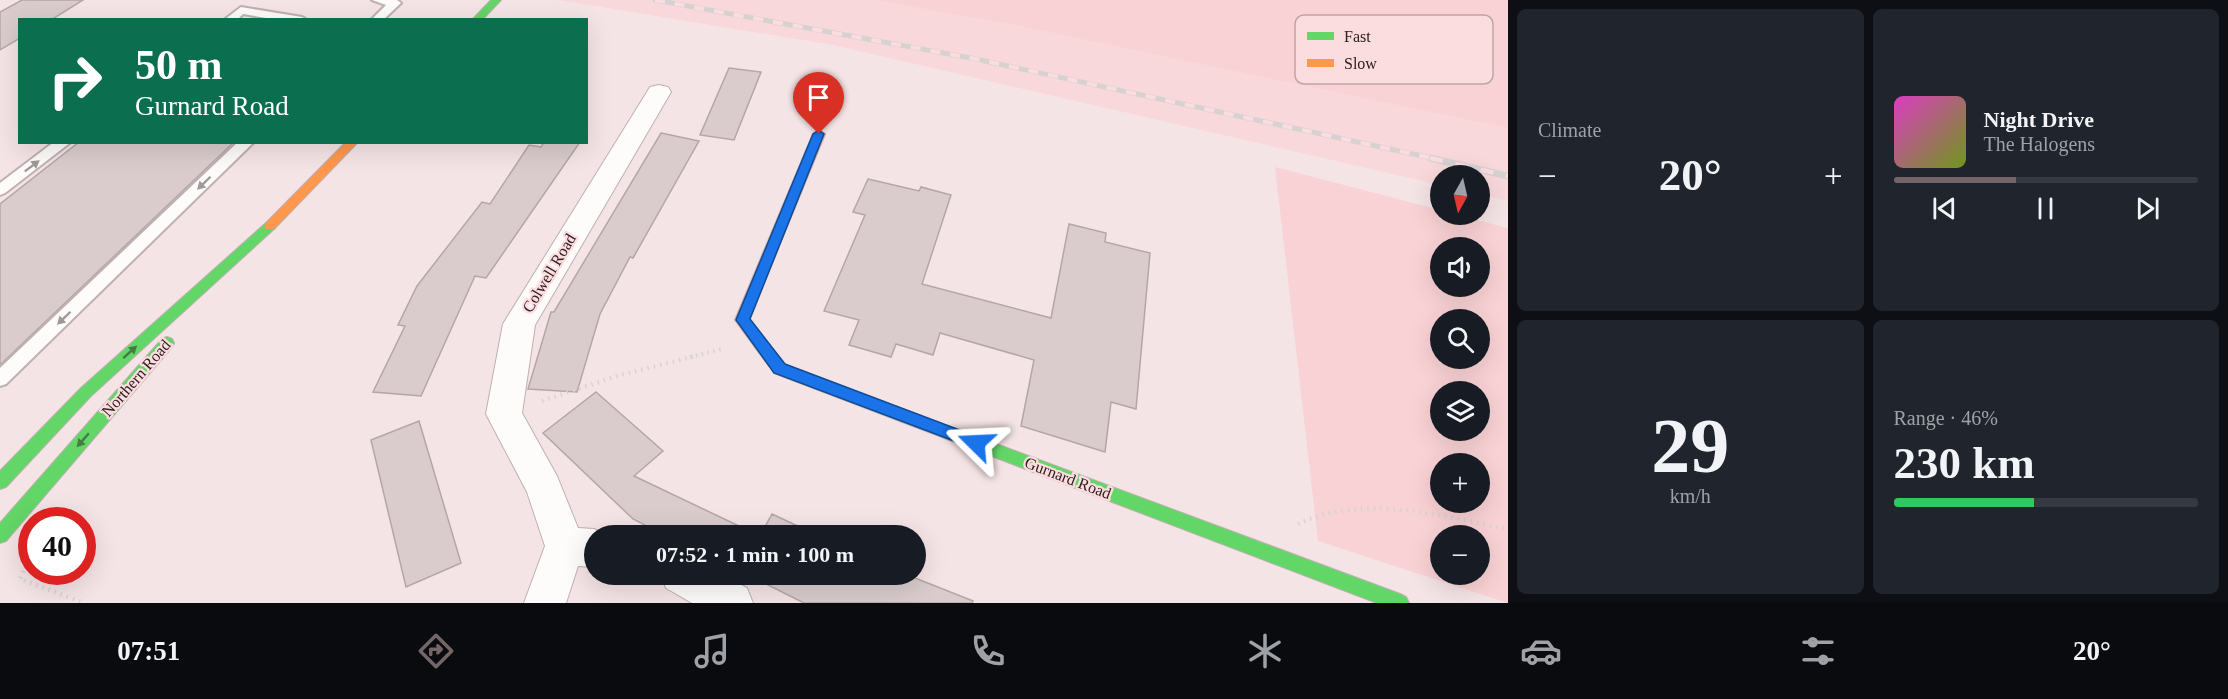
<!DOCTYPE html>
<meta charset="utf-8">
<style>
:root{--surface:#171b24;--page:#20242c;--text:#f1f3f6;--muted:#9ea1a6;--line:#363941;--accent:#746566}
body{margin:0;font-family:"Times New Roman",serif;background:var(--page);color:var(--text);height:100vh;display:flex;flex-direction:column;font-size:22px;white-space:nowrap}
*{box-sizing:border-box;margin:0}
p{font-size:20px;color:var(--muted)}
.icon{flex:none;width:33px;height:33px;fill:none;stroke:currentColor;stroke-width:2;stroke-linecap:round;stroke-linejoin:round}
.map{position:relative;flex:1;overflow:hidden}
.drawer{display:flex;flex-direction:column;gap:9px;padding:9px;background:#0d0f14;width:720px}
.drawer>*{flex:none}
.guide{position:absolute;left:18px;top:18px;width:570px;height:126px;border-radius:0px;box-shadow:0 6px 24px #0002;background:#0b6e4f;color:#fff;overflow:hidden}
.needle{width:39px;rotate:188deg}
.buttons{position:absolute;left:1430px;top:165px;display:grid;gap:12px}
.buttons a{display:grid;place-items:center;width:60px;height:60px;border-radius:50%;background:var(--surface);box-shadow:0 6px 24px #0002;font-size:30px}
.speed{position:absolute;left:18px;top:507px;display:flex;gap:12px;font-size:30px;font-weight:700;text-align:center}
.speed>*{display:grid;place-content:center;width:78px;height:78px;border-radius:50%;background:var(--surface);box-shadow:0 6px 24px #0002;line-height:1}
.speed .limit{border:9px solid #d22;background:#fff;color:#111}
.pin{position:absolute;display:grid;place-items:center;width:51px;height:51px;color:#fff;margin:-62px -26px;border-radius:50% 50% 50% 0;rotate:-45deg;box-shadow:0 0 6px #0007}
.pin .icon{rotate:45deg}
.me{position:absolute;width:66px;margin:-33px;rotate:291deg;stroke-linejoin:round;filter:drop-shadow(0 0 4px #0008)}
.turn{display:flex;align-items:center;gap:21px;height:126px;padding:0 18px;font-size:27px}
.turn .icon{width:78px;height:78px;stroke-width:2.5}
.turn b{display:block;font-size:42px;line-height:51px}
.big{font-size:45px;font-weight:800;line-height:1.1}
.drawer .card{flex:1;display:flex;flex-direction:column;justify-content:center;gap:9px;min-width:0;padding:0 21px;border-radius:9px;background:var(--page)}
.drawer .dial{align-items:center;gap:0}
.dial b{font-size:78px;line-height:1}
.song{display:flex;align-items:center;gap:18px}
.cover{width:72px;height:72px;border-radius:9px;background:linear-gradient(135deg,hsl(310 70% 55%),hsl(80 70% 35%))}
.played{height:6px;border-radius:3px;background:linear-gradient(90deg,var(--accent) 40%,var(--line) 40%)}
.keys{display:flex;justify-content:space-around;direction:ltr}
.heat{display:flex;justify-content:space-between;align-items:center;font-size:33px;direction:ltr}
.charge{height:9px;border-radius:4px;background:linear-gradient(90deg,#34c759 46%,var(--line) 0)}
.drawer .tiles{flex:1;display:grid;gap:9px;grid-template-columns:repeat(2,1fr)}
.trip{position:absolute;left:584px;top:525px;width:342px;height:60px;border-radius:30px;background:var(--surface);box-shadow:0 6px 24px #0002;font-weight:800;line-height:60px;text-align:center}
.tabs{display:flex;height:96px;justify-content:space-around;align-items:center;background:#090b0e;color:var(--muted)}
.tabs .icon{width:42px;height:42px}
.tabs .on{color:var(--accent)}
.tabs b{font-size:27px;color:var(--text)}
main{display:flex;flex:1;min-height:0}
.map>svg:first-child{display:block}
.built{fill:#f9d8db}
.green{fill:#f9d2d5;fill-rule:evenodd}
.building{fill:#dacccd;stroke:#b4a6a7;stroke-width:1.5}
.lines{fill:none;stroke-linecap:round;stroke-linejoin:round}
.lane-casing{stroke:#bfb0b1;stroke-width:4}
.street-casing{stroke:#bfb0b1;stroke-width:2}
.fast-casing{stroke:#bfb0b1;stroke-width:2}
.slow-casing{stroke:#bfb0b1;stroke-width:2}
.path-far1{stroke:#d8d3d3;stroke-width:4;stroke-dasharray:1.5 4.5;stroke-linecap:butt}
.path{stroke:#d8d3d3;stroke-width:4.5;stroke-dasharray:1.5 5;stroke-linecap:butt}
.lane{fill:#fefbfb;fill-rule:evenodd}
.street{fill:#fefbfb;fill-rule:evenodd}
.fast{fill:#63d668;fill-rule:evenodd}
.slow{fill:#ff974d;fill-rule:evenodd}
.rail-far1-casing{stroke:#d7d1d2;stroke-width:5}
.rail-casing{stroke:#d7d1d2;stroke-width:7}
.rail-far1{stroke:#fcdddf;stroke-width:4;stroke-dasharray:10;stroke-linecap:butt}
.rail{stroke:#fcdddf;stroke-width:4.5;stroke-dasharray:13;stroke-linecap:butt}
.oneway{fill:#a09899}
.oneway2{fill:#487b44}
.route{fill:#1a73e8;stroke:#114b97;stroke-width:1.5}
.labels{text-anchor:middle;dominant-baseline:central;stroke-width:4.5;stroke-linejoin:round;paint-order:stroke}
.street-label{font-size:16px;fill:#2e2021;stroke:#fcdddf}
.key{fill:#fcdddf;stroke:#bea4a6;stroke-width:1.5}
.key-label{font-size:16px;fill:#2e2021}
</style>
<main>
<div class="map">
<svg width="1508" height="603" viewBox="0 0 1508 603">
<rect width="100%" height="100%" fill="#f5e4e5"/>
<path class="built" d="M559,0H873L1010,24L1436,111L1508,128V201L1479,194V176H1440V185L833,45Z"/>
<path class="green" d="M873,0H1508V128L1010,24Z
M1275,167L1440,210V214L1457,215L1508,228V603L1318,541ZM1440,248H1479V286H1440ZM1440,320H1479V358H1440ZM1440,392H1479V430H1440ZM1440,464H1479V502H1440ZM1440,536H1479V574H1440Z"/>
<path class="building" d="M22,0H83L51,20H20V38L0,50V12Z
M729,68L761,72L734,140L700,135Z
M661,133L699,141L633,258L630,257L600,314L577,392L528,389L551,312H554Z
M79,142H234L0,365V204Z
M544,142H580L486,278L475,276L421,396L373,392L405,326L398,325L417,286L482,202L490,204L529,145L541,147Z
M868,179L919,191L921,187L951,195L922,284L1051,318L1069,224L1106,233L1105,242L1150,253L1136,409L1111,402L1105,452L1021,426L1034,360L940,333L933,355L896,344L891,357L849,345L859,320L824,311L865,215L853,212Z
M596,392L663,451L634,476L760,536H666L633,519L543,433Z
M419,421L461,563L406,587L371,440Z
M772,514L819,536H760Z
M746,574H905L973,601L972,603H804Z"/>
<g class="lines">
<g class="lane-casing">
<path id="lane" d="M372,0H397L401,3L383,20H371L386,5Z
M241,7L302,17L307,20H278L243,14L237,20H224Z
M54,142H71L5,193L0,195V183Z
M238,142H254L6,384L0,386V368Z"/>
</g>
<g class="street-casing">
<path id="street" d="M659,85L668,87L671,92L535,325L522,413L557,476L578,528L594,529L608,536H594V567L578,566L566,603H524L545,546L527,492L486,414L503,324L647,92L650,87Z
M660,574H721L747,588L753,603H692L666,588Z"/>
</g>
<g class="fast-casing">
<path id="fast" d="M491,0H501L482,20H472Z
M270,222L276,226L274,229L91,396L6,487L0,489V471L81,388L266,223Z
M167,337L172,339L174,343L172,347L6,541L0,543V523L162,339Z
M774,356L779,358L784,365L1400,594L1406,597L1409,603H1377L774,373L767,362L769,358Z"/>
</g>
<g class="slow-casing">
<path id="slow" d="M819,131L825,134L749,319L781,362L779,366L774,368L769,366L735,320L813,134Z
M346,142H358L274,229H266L264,226L266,223Z"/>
</g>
<path class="path-far1" d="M690,357L722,349"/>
<path class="path" d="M542,401L620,375L696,356
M1298,524C1363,493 1440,516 1508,529
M26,565L20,579L84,603"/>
<use href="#lane" class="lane"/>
<use href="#street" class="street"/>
<use href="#fast" class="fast"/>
<use href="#slow" class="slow"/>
<g class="rail-far1-casing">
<path id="rail-far1" d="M655,0L976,59L1436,159"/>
</g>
<g class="rail-casing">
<path id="rail" d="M1430,158L1508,176"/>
</g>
<use href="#rail-far1" class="rail-far1"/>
<use href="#rail" class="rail"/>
</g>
<defs><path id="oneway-solid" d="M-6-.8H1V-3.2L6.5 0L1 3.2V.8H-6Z" transform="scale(1.5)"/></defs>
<g class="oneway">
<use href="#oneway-solid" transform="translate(32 166) rotate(-37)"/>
<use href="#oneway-solid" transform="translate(204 183) rotate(136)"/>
<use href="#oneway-solid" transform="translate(64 318) rotate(136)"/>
</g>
<g class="oneway2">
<use href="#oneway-solid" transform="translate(130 352) rotate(-42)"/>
<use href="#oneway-solid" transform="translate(83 440) rotate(131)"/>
</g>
<path class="route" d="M819,130L824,134L750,319L785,364L981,438L984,443L981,447L976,449L970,447L774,373L736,320L813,134Z"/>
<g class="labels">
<g class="street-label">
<text transform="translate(549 273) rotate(-59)">Colwell Road</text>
<text transform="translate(136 378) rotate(-49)">Northern Road</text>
<text transform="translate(1068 478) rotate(21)">Gurnard Road</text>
</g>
</g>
<rect x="1295" y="15" width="198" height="69" rx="9" class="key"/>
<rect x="1307" y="32" width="27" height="8" fill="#63d668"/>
<rect x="1307" y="59" width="27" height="8" fill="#ff974d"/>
<g class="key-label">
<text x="1344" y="42">Fast</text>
<text x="1344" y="69">Slow</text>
</g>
</svg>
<div class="buttons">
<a><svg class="needle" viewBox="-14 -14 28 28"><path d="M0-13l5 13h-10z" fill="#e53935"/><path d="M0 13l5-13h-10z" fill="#9ea1a6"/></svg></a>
<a><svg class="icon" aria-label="sound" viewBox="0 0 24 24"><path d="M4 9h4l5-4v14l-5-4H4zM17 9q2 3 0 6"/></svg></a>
<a><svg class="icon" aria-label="search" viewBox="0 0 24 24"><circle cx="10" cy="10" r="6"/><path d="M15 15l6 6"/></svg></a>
<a><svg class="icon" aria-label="layers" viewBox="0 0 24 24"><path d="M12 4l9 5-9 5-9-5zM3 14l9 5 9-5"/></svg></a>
<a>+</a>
<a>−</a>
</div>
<div class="speed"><div class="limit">40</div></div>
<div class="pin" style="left:819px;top:134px;background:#d93025"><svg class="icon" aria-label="arrive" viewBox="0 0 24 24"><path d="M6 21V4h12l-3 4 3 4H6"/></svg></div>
<svg class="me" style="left:976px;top:443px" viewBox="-20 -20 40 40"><path d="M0-17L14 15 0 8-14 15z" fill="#1a73e8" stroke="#fff" stroke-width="4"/></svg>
<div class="trip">07:52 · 1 min · 100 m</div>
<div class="guide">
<div class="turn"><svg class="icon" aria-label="right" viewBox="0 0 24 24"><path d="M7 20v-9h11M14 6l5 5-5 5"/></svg><div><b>50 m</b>Gurnard Road</div></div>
</div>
</div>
<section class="drawer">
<div class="tiles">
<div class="card"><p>Climate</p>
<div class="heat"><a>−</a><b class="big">20°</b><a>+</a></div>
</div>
<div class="card">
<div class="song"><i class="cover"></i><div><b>Night Drive</b><p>The Halogens</p></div></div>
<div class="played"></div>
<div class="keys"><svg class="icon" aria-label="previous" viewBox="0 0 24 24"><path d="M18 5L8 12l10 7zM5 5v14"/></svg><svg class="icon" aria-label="pause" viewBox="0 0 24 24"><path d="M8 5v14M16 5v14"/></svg><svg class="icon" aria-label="next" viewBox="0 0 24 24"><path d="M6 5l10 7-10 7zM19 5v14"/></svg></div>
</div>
<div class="card dial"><b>29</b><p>km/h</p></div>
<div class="card"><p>Range · 46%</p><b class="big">230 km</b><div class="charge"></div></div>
</div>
</section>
</main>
<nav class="tabs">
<b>07:51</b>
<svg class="icon on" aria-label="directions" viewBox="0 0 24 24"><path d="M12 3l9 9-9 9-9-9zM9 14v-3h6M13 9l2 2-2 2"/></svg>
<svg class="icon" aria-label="music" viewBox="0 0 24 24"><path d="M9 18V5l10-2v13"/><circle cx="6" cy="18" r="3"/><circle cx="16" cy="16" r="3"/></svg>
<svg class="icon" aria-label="phone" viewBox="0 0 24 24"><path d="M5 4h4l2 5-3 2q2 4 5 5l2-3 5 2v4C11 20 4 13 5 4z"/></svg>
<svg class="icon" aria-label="climate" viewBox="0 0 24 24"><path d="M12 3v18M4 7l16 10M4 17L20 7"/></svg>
<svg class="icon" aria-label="car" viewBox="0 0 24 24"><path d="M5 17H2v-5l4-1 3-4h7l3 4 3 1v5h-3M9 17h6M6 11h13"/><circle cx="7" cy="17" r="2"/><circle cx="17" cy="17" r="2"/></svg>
<svg class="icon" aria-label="filters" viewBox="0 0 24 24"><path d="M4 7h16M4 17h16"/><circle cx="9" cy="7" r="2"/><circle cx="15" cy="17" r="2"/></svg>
<b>20°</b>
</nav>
